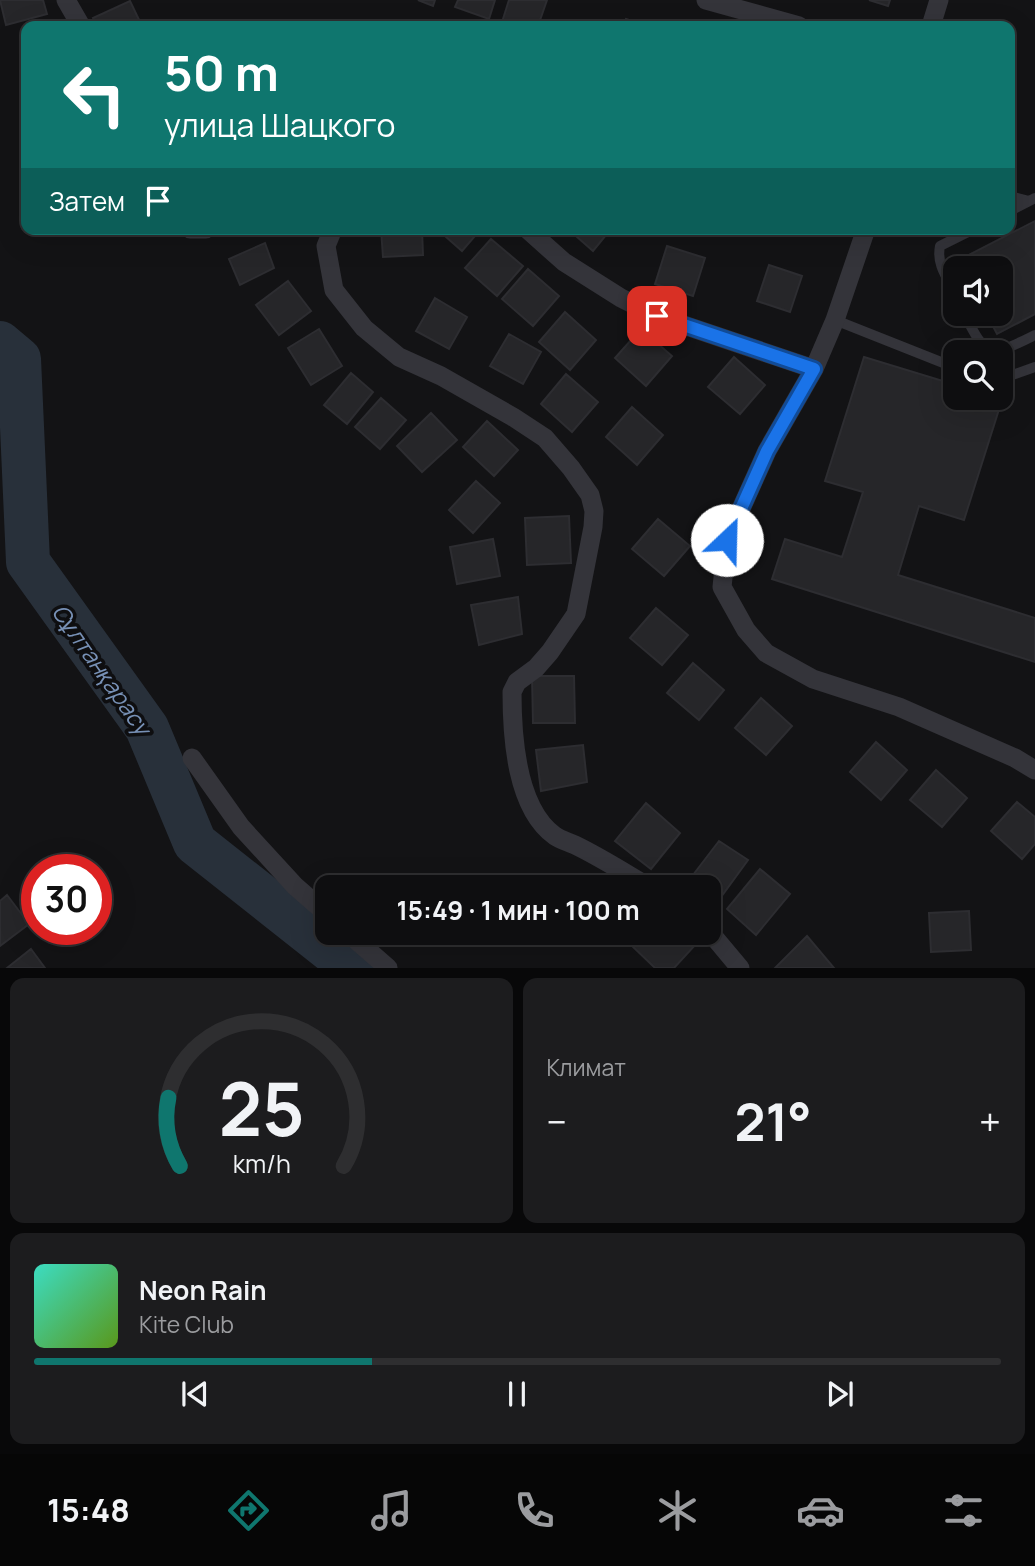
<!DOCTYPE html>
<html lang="ru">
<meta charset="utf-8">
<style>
:root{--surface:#0e0e10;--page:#1c1c1e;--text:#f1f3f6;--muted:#9b9c9f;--line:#2e2e30;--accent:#0f766e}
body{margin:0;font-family:Manrope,sans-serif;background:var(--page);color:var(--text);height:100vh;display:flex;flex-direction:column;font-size:26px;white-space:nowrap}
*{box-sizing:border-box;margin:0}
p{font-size:23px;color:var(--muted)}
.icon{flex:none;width:38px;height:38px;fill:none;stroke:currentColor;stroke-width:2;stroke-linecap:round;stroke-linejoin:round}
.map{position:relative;height:968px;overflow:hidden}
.sheet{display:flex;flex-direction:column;gap:10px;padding:10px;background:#080809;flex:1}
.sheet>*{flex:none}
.hud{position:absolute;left:21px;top:21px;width:994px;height:214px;border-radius:14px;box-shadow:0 7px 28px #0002,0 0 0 2px var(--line);background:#0f766e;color:#fff;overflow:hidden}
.controls{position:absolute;left:943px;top:256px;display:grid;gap:14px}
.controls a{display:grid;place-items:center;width:70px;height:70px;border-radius:14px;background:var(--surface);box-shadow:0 7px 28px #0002,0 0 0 2px var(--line);font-size:35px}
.speed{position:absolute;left:21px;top:854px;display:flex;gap:14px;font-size:35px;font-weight:700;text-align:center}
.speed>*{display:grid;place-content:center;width:91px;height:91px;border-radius:50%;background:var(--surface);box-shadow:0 7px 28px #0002,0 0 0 2px var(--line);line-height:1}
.speed .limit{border:10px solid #d22;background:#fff;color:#111}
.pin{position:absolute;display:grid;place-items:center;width:60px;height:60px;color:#fff;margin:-30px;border-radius:14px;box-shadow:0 4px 10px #0006}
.me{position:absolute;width:77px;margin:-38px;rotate:24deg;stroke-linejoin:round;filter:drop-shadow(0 0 5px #0008)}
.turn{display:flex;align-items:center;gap:24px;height:147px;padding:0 28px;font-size:32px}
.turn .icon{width:91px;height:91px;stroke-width:2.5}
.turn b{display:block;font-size:49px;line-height:60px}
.then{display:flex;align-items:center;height:66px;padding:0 28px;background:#0003;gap:14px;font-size:26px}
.big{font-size:52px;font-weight:700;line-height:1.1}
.sheet .widget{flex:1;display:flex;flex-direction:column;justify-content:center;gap:10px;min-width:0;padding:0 24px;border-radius:14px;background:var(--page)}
.sheet .dial{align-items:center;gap:0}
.dial svg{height:182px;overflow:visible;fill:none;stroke:var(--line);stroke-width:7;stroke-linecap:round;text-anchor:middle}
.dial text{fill:var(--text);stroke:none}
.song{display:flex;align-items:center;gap:21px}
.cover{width:84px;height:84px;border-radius:10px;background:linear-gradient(135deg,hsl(170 70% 55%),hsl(90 70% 35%))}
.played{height:7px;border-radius:4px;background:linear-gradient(90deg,var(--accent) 35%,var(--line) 35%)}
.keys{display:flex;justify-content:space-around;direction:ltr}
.heat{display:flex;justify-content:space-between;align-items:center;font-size:38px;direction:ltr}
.sheet .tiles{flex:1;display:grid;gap:10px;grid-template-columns:1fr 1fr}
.widget:last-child{grid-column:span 2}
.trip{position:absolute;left:315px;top:875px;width:406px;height:70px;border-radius:14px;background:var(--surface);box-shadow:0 7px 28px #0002,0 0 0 2px var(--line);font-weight:700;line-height:70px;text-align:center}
.tabs{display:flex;height:112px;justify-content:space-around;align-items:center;background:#060606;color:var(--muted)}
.tabs .icon{width:49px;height:49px}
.tabs .current{color:var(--accent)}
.tabs b{font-size:32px;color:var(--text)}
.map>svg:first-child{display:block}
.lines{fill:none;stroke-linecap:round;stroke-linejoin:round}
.river{stroke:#28303a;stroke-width:44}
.building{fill:#262629;stroke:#2d2d31;stroke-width:2}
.service{stroke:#34343a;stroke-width:10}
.minor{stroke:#34343a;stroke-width:19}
.route-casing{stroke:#114b97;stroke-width:18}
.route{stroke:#1a73e8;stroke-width:12}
.labels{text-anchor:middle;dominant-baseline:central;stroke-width:7;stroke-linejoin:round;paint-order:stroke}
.water-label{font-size:23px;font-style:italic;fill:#7790b5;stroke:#0e0e10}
</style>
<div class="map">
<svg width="1035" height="968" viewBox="0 0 1035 968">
<rect width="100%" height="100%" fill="#131315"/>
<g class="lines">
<path class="river" d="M0,343L19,359L28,562L147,728L195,843L353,968"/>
</g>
<path class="building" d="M0,0H43L47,14L6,25Z
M418,0H435L433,6Z
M458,0H495L489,19L455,7Z
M509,0H547L538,26H514L502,22Z
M869,0H890L888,6Z
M130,1L142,26H97L93,18Z
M626,19L647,26H624Z
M1035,221V314L997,334L986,313H1001V268H963L959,260Z
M381,229H422L423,255L383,257Z
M437,229H481L462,251Z
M568,229H611L593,251Z
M491,239L523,266L497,296L465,268Z
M265,243L274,268L240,285L229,259Z
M667,246L705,258L693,296L655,284Z
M769,265L802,276L790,312L757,301Z
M528,269L559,296L533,326L502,299Z
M288,281L311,311L279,335L256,305Z
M435,298L467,317L449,349L416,331Z
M565,312L596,340L570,370L539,342Z
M319,329L342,366L311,385L288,348Z
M641,329L672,356L646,386L615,358Z
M509,334L541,352L523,384L490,366Z
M734,357L765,385L740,414L708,387Z
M864,357L956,385V397H993L1002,400L964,520L919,506L898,575L1035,618V662L772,579L785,539L842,557L863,492L825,481Z
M351,373L373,392L347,424L324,405Z
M566,374L598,402L572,432L541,404Z
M381,398L406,420L380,449L355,427Z
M632,407L663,435L637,465L606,437Z
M431,413L457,440L422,472L397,446Z
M487,421L518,450L494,476L463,447Z
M476,481L500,503L473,533L449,510Z
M569,516L571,563L527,565L525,518Z
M658,519L690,546L664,576L632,549Z
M493,539L500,576L457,584L450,547Z
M518,597L522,634L479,645L471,605Z
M656,608L688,635L662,665L630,638Z
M693,663L724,690L699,720L667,693Z
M532,676H574L575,723H533Z
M761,698L792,726L766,755L735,728Z
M876,742L907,770L881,800L850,772Z
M583,745L587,782L541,791L536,750Z
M936,770L967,798L942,827L910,800Z
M1017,802L1035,817V844L1022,859L991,831Z
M646,803L680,833L651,869L615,841Z
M719,841L748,860L721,897L693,875Z
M760,869L790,894L756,935L727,909Z
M7,895L29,924L0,946V901Z
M969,911L971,950L931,952L929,913Z
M641,933H684L696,944L674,968H655L630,944Z
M807,936L834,968H775Z
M31,949L45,968H7Z"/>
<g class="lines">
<path class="service" d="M1010,196L1029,201
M1010,211L1035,198
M956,295C948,279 936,265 940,246L974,229
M964,313C987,360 990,357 1035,335
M835,320L956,368
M1001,379L1035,367"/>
<path class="minor" d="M66,0L81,26
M706,0L799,26
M931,26L939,0
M190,229H206
M333,229L326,246L334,290L364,328L399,357L441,376L513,417L545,438L571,468L590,495L594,511L593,527L576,614L550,652L536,668L517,682L512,692C512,737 516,808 555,836C561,840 569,842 575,845C600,857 625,873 649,887
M527,229L564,262L621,298L657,316L814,369
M866,229L835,320L814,369L767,451L727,540L722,587L746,630L766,653L813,679L899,707L1015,758L1035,770
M192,758L241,827L295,886L327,914
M709,931L740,968
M348,933L388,968"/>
</g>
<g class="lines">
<g class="route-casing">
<path id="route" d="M657,316L814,369L767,451L727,540"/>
</g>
<use href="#route" class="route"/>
</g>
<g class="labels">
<g class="water-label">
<text transform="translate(102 669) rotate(55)">Сұлтанқарасу</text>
</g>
</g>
</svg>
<div class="controls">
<a><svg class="icon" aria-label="sound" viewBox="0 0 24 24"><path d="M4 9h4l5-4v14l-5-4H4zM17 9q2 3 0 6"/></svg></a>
<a><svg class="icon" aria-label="search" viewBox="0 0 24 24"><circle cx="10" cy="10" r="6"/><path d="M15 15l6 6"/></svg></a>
</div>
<div class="speed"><div class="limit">30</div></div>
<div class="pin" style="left:657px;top:316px;background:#d93025"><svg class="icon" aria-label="arrive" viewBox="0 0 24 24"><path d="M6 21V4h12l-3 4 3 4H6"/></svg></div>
<svg class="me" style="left:727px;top:540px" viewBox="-20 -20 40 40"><circle r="19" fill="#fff"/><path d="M0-13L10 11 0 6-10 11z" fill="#1a73e8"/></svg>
<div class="trip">15:49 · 1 мин · 100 m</div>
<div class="hud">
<div class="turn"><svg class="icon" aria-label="left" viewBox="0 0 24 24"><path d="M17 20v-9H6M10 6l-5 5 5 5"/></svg><div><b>50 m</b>улица Шацкого</div></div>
<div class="then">Затем<svg class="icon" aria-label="arrive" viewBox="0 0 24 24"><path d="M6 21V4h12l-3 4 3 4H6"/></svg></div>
</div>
</div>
<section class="sheet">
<div class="tiles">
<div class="widget dial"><svg viewBox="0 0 100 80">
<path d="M14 69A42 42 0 1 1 86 69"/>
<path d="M14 69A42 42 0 0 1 9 39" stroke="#0f766e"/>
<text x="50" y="56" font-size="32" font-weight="700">25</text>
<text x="50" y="72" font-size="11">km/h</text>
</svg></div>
<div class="widget"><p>Климат</p>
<div class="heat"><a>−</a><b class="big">21°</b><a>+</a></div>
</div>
<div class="widget">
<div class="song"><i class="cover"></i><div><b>Neon Rain</b><p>Kite Club</p></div></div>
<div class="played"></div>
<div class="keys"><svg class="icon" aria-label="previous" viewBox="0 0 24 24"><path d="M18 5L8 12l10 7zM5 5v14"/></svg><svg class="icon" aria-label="pause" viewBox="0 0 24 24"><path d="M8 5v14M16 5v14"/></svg><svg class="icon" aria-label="next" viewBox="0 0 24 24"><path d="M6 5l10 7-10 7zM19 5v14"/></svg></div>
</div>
</div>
</section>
<nav class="tabs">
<b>15:48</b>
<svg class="icon current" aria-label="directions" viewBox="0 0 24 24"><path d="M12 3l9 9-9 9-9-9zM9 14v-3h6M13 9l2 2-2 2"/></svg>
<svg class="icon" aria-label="music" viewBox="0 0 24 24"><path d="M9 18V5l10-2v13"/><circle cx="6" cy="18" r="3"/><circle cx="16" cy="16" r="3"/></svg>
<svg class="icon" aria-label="phone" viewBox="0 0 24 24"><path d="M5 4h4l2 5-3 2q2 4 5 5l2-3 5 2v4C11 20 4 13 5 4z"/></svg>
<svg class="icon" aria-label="climate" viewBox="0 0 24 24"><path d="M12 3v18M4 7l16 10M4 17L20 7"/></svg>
<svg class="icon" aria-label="car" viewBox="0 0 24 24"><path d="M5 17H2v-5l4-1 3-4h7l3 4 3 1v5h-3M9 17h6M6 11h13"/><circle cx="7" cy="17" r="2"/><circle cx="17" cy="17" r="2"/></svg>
<svg class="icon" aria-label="filters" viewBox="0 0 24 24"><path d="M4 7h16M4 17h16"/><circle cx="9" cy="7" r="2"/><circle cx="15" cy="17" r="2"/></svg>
</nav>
